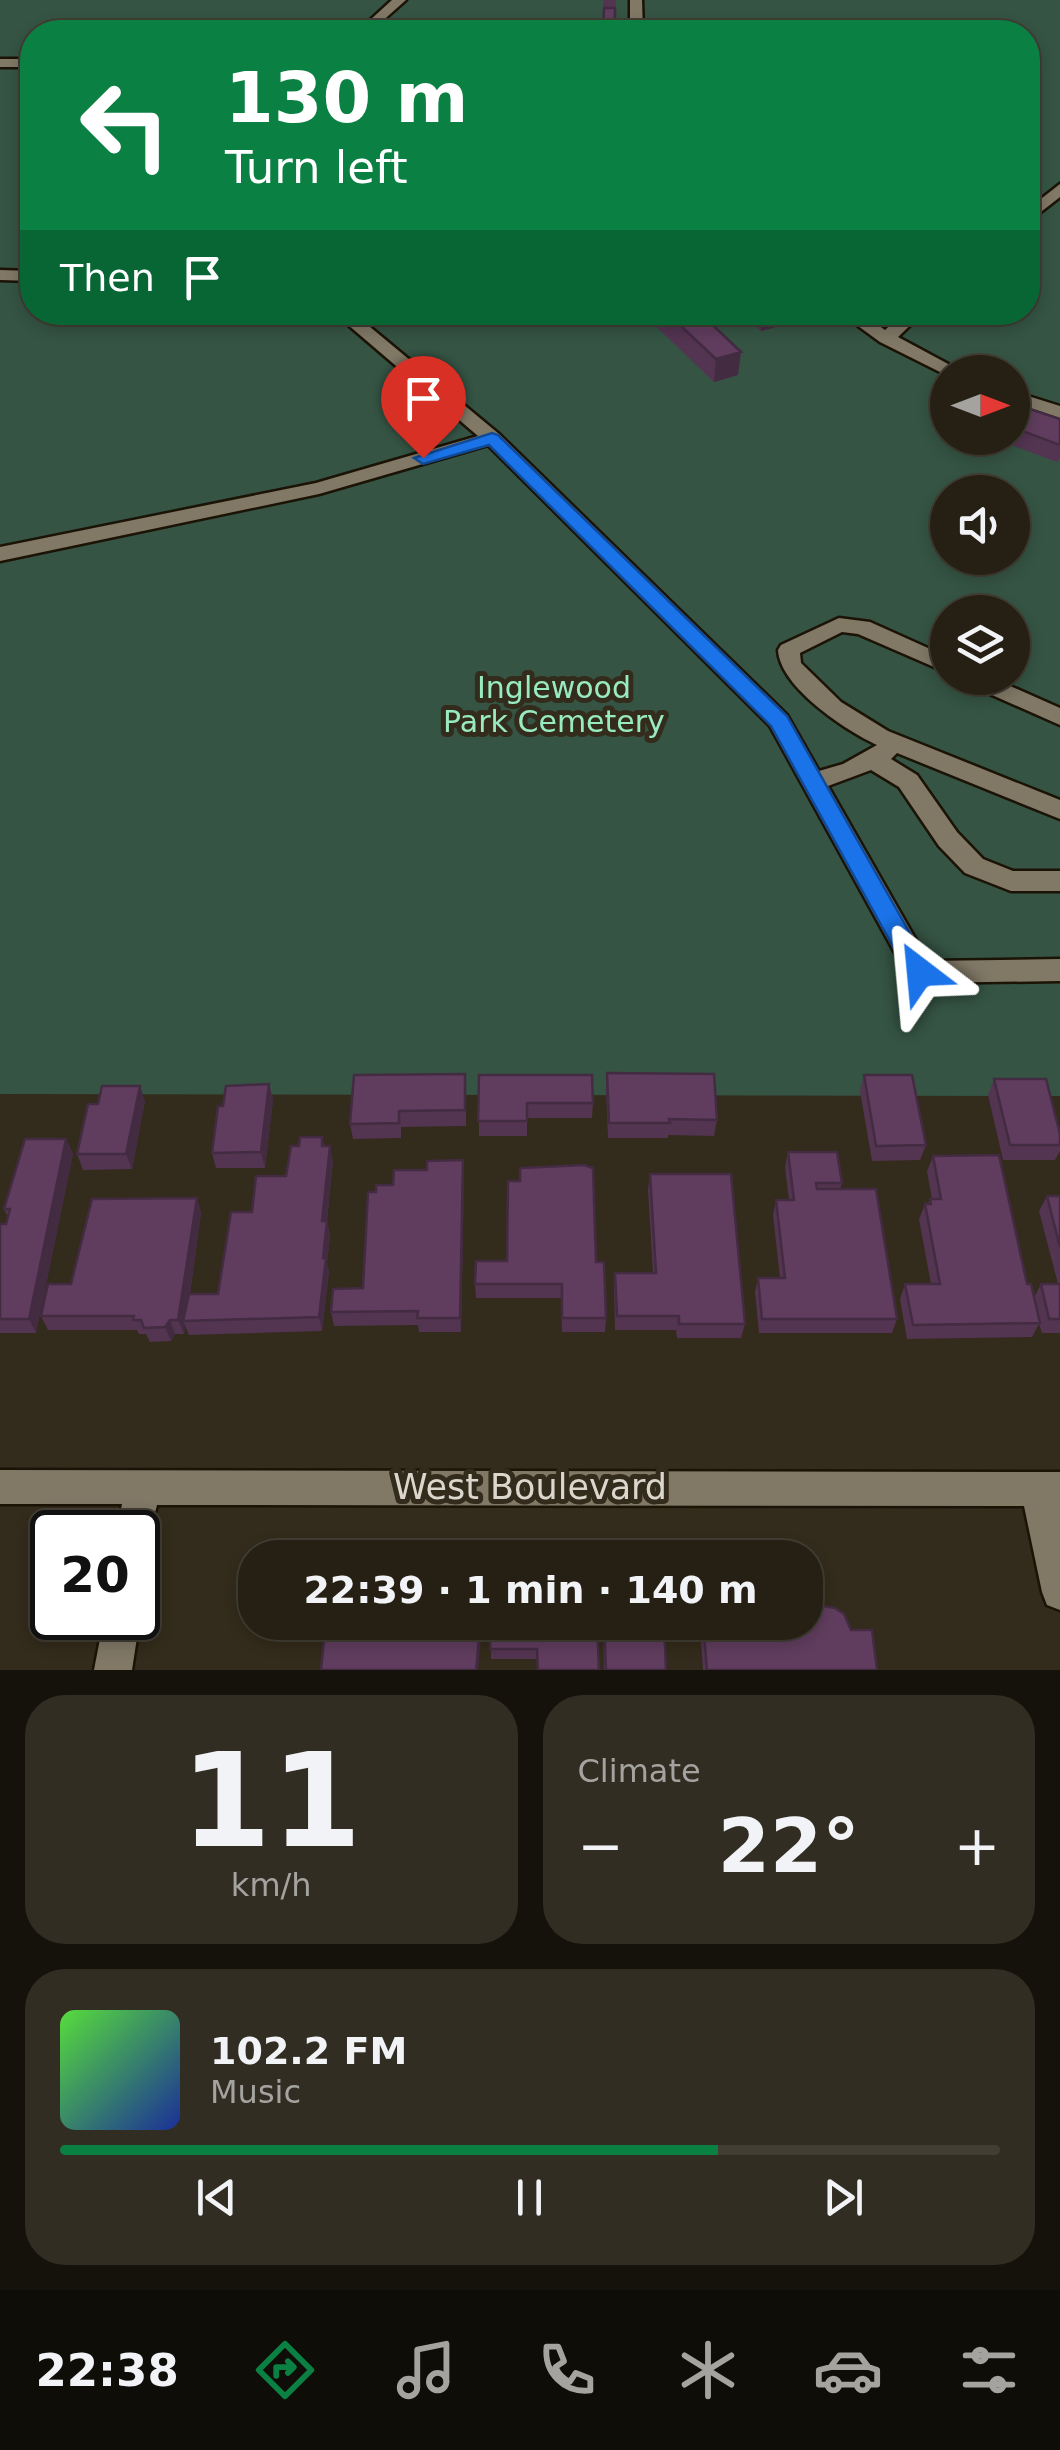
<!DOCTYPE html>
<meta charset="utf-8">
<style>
:root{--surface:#262014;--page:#322d22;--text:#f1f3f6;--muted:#a4a3a0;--line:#423e34;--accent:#0b8043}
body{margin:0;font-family:"DejaVu Sans",sans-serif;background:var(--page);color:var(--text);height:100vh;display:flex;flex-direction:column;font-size:38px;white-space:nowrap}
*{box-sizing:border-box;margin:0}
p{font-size:32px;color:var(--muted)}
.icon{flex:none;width:55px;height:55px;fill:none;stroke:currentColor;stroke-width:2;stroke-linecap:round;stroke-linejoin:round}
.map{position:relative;height:1670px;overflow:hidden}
.side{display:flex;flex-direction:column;gap:25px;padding:25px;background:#15120b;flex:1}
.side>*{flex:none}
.hud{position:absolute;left:20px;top:20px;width:1020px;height:305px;border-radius:40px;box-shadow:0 5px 15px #0003,0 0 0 2px var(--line);background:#0b8043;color:#fff;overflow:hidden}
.needle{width:65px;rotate:90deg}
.fabs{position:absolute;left:930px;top:355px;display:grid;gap:20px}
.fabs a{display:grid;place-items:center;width:100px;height:100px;border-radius:50%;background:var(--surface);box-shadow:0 5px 15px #0003,0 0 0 2px var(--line);font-size:50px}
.speed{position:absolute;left:30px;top:1510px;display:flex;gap:20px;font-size:50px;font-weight:700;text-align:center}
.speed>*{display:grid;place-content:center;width:130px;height:130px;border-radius:50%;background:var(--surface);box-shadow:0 5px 15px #0003,0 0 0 2px var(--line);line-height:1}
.speed .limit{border:5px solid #111;border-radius:15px;background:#fff;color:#111}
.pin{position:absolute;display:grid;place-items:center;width:85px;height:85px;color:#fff;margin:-102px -42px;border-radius:50% 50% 50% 0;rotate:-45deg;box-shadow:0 0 10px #0007}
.pin .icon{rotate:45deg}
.me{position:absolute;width:110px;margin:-55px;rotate:331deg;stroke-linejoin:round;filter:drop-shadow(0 0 8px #0008)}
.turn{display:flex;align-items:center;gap:35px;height:210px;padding:0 40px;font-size:45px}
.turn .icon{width:130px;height:130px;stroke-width:2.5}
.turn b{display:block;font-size:70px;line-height:85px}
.then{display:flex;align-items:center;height:95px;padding:0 40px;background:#0003;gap:20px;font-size:38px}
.big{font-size:75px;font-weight:600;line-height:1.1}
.side .tile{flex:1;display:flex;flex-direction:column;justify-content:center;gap:15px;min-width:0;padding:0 35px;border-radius:40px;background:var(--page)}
.side .dial{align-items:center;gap:0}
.dial b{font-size:130px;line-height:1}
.song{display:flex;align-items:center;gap:30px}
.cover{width:120px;height:120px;border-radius:15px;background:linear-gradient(135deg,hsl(110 70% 55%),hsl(230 70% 35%))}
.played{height:10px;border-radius:5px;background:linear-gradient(90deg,var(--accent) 70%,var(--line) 70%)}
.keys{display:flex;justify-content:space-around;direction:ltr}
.heat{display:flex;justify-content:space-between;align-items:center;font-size:55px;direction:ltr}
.side .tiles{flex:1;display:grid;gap:25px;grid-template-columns:1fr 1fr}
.tile:last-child{grid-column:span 2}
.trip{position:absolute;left:238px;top:1540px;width:585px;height:100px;border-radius:40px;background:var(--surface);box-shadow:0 5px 15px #0003,0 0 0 2px var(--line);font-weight:600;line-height:100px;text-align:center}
.dock{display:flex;height:160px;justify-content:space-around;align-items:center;background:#0f0d08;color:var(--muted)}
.dock .icon{width:70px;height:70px}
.dock .current{color:var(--accent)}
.dock b{font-size:45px;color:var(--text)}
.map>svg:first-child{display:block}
.green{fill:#355444;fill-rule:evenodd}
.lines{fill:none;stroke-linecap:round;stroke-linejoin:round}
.service-casing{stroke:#1b1305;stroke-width:5}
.minor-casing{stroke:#1b1305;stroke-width:5}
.service{fill:#817866;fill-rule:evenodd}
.minor{fill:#817866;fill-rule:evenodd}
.wall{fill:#533451}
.shaded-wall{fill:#432b42}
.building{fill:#603d5e;stroke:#432b42;stroke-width:2.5}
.route{fill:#1a73e8;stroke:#114b97;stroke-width:2.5}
.labels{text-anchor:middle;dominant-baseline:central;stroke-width:10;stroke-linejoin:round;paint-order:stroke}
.park-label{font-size:30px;fill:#98eac0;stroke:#332b1b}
.near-street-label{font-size:35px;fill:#dcd7cd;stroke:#332b1b}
</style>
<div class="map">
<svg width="1060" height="1670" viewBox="0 0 1060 1670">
<rect width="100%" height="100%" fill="#332b1b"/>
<path class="green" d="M0,0H1060V1096L0,1094ZM32,32H1028V312H32ZM948,372H1012V438H948ZM948,492H1012V558H948ZM948,612H1012V678H948Z"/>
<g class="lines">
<g class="service-casing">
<path id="service" d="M392,0H406L370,32H357Z
M630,0H642L643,32H630Z
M0,59H32V67H0Z
M1060,184V197L1028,222V209Z
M0,270L32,271V281L0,280Z
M333,312H352L499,434L787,715L819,771L843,764L877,745C845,730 780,687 778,650L781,645L839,618L870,622L948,657V673L858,634L842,632L800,653L801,663L841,702L888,731L1060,800V819L897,753L891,759L917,775L957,832L983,859L1013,871H1060V891H1011L965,873L939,846L899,787L871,770L828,786L928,961L1060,959V981L920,983L910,980L770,726L488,445L319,494L0,561V547L316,483L478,436Z
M839,312H859L885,330L905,312H924L898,337L963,372H948V376L880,342Z
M1012,391L1060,406V418L1012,402Z
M962,678H992L1060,708V725L965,683Z"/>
</g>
<g class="minor-casing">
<path id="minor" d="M0,1470L1060,1472V1610L1047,1605L1042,1592L1024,1506L157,1505L147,1544L138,1549V1532H117L122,1504H0Z
M138,1612L140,1618L132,1670H94L104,1618H138Z"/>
</g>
<use href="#service" class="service"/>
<use href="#minor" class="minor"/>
</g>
<path class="wall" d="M603,0H616L615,8L603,32Z
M641,312H699L738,375L714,382Z
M740,312H795L794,322L761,331Z
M1012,403L1060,419V458L1057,462L992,438H1012Z
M607,1073L717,1120L714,1136L668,1135V1138H608L606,1089Z
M479,1075L593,1103L592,1118H527V1136H479Z
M864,1075L926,1145L920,1160L872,1161L860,1091Z
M994,1079L1060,1134V1151L1055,1160H1003L988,1095Z
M269,1084L273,1100L265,1168H216L212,1153L223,1106Z
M466,1090V1126L401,1127V1138L353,1139L350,1124Z
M145,1101L132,1169L83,1170L77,1154Z
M322,1137L324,1146L333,1161L327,1221L330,1236L327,1263L329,1272L322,1331L189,1335L185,1325L184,1334H175L171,1341L150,1342L146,1334H139L137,1330H48L41,1316L71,1284L197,1198L201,1213L190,1294H218L252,1212L286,1176L299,1146Z
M66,1139L73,1154L36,1333H0V1224H6L8,1217L4,1209Z
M788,1152L842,1183L840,1189L897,1319L892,1333H759L755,1292L758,1278H780L773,1215L776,1200H789L785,1167Z
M933,1156L1027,1284L1034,1298L1041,1284H1058L1039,1211L1047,1196H1060V1333H1042L1039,1324L1032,1337L907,1339L900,1299L905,1284H931L919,1219L925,1204H928L930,1199H932L927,1171Z
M650,1174L745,1324L741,1338H677L676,1330H615L614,1287L615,1273H653L648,1189Z
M464,1176L461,1332H419L418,1325L334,1326L331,1312L363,1288L376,1192L393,1185Z
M596,1262L606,1318L605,1332H562L561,1298H476L475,1284Z
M491,1622L599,1670L537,1659H491Z
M603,1622H664L666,1670H604Z
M701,1622H805L851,1630L877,1670H703L700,1628Z"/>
<path class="shaded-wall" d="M771,312H795L794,322L761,331L763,315Z
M741,352L738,375L714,382L716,359Z
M269,1084L273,1100L265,1168L261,1152Z
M140,1086L145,1101L132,1169L126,1154Z
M66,1139L73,1154L36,1333L29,1319Z
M330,1146L333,1161L325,1236L322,1221Z
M463,1160L464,1176L461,1332L460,1318Z
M197,1198L201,1213L186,1321H183L185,1325L184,1334L178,1320Z
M327,1221L330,1236L327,1263L329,1272L322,1331L319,1317L323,1258Z
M170,1320L175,1334L171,1341L165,1327Z
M480,1627L481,1638L478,1670H476Z"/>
<path class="building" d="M604,8H615V32H603Z
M666,312H699L741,352L716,359Z
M1012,403L1060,419V445L1012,427Z
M607,1073L714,1074L717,1120L669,1119L670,1123H609Z
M465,1074V1110L399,1111V1123L350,1124L354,1075Z
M479,1075H592L593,1103H527V1121H478Z
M864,1075H912L926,1145L876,1146Z
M994,1079H1046L1060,1134V1145H1010Z
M269,1084L261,1152L212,1153L218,1106H223L226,1086Z
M102,1086H140L126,1154H77L88,1104H98Z
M300,1137H322V1146H330L322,1221H327L323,1258H326L319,1317L183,1321L189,1294H218L231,1212H252L256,1176H286L291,1146H299Z
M25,1139H66L29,1319H0V1224H6L10,1209H4Z
M788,1152H837L842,1183H816L817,1189H876L897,1319H762L758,1278H785L776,1200H794Z
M999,1155L1027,1284H1031L1040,1323L913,1325L905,1284H940L925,1204H931L930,1199H941L933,1156Z
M463,1160L460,1318H417L418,1311L331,1312L333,1289L363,1288L368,1192H376V1185H393L394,1170H427V1161Z
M584,1165L593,1168L596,1262H604L606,1318H562V1284H475L476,1261H507L508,1181H520V1168Z
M650,1174H731L745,1324H679V1316H617L615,1273H656Z
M1047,1196H1060V1247Z
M197,1198L178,1320H170L165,1327L144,1328L141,1320H133L134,1316H41L48,1284H71L92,1199Z
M1041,1284H1060V1319H1049Z
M823,1606L835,1608L844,1614L851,1630H872L877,1670H707L703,1622H805V1612H813Z
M330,1622H431V1627H480L476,1670H321L324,1641H327Z
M491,1622H597L599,1670H538L537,1649H490Z
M604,1622H664L666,1670H606Z"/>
<path class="route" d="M492,433L498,435L787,716L928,965L932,972L928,979H911L771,726L489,445L423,464L414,458Z"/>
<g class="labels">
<g class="park-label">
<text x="554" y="687">Inglewood<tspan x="554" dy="34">Park Cemetery</tspan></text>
</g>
<g class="near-street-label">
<text x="530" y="1487">West Boulevard</text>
</g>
</g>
</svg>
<div class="fabs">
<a><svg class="needle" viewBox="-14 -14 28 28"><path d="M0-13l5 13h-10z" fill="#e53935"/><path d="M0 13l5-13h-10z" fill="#a4a3a0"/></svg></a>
<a><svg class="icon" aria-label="sound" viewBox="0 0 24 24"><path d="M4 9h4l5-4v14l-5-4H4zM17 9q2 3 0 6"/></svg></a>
<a><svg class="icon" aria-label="layers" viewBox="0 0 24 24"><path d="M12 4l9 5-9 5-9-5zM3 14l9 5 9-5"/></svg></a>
</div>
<div class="speed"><div class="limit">20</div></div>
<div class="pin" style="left:423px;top:458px;background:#d93025"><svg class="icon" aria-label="arrive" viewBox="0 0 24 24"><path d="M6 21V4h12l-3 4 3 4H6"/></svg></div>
<svg class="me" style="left:920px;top:972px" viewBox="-20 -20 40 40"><path d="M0-17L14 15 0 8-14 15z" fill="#1a73e8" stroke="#fff" stroke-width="4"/></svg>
<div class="trip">22:39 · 1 min · 140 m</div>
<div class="hud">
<div class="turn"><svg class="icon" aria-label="left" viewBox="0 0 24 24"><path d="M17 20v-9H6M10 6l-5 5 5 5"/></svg><div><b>130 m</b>Turn left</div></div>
<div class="then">Then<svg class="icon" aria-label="arrive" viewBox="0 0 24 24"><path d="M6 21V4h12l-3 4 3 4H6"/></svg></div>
</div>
</div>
<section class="side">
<div class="tiles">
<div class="tile dial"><b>11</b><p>km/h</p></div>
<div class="tile"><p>Climate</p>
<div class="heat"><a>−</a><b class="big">22°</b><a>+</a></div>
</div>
<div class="tile">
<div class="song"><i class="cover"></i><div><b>102.2 FM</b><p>Music</p></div></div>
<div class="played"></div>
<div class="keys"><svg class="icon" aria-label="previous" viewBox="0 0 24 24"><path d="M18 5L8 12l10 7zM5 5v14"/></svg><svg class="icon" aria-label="pause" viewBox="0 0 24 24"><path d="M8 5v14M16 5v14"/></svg><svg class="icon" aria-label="next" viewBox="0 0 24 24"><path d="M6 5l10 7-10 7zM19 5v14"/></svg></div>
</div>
</div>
</section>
<nav class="dock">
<b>22:38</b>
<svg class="icon current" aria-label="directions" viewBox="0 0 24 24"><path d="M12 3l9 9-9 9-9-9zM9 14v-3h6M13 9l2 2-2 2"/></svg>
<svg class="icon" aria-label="music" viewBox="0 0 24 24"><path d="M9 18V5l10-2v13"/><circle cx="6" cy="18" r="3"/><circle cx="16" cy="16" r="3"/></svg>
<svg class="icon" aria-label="phone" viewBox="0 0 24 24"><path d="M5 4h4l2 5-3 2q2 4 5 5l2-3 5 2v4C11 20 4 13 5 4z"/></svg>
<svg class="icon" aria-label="climate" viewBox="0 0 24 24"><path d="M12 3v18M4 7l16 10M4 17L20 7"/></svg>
<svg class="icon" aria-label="car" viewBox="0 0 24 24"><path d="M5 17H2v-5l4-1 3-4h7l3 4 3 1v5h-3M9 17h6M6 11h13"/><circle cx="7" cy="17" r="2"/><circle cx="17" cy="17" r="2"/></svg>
<svg class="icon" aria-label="filters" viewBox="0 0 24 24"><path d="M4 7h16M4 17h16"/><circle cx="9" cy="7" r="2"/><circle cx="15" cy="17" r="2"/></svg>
</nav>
